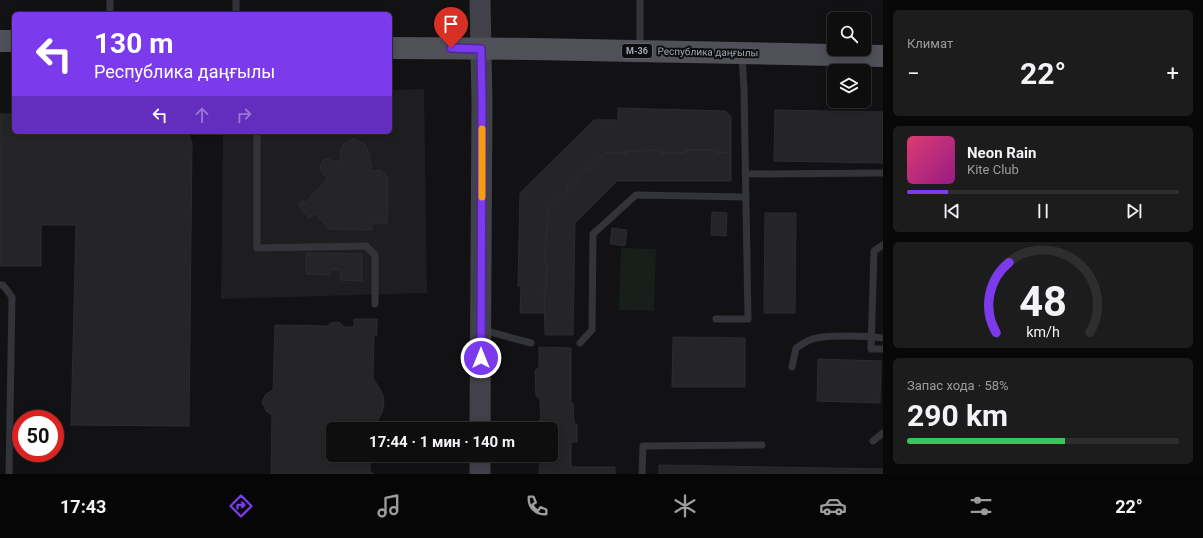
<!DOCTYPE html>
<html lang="ru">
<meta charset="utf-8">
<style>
:root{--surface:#0e0e0f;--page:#1c1c1d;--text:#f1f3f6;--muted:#9b9c9e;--line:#2e2e2f;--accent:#7c3aed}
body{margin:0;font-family:Roboto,sans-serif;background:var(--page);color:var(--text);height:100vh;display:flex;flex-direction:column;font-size:15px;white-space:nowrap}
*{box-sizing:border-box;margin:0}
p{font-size:13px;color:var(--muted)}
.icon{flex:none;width:22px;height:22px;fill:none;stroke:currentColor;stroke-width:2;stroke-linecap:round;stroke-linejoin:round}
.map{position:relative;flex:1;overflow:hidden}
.drawer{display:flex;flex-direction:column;gap:10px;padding:10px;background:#080808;width:320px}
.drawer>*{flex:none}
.top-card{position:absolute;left:12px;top:12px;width:380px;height:122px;border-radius:6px;box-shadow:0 2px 10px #0003,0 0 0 1px var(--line);background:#7c3aed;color:#fff;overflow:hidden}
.fabs{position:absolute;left:827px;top:12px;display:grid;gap:8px}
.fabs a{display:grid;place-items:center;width:44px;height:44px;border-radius:6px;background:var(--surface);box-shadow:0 2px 10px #0003,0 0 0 1px var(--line);font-size:20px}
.speed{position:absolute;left:12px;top:410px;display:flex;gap:8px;font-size:20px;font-weight:700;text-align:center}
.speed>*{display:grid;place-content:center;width:52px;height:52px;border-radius:50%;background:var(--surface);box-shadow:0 2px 10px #0003,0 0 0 1px var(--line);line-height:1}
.speed .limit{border:6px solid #d22;background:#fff;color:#111}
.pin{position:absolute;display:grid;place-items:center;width:34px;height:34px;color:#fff;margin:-41px -17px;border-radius:50% 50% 50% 0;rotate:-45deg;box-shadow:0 0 4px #0007}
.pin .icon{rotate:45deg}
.me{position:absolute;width:44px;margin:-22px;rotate:0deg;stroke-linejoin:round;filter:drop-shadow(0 0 3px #0008)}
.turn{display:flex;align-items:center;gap:14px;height:84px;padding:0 16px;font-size:18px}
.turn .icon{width:52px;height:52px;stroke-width:2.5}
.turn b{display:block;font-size:28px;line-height:34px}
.lanes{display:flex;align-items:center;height:38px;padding:0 16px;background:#0003;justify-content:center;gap:20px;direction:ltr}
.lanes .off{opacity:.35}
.big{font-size:30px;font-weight:700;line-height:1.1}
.drawer .widget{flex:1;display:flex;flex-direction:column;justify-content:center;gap:6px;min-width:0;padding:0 14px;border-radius:6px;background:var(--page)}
.drawer .dial{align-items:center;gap:0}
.dial svg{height:104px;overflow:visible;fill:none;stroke:var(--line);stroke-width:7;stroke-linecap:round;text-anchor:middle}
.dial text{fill:var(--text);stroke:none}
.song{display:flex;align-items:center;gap:12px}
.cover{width:48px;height:48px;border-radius:6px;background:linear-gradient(135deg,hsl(340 70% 55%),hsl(310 70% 35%))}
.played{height:4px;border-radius:2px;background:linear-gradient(90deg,var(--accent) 15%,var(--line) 15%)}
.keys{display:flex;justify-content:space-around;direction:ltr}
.heat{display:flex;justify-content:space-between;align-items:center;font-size:22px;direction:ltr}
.charge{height:6px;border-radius:3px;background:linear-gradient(90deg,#34c759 58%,var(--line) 0)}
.trip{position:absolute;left:326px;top:422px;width:232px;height:40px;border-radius:6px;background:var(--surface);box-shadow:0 2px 10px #0003,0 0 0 1px var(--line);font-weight:700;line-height:40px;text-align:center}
.dock{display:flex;height:64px;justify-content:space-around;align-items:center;background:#060606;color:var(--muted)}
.dock .icon{width:28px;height:28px}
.dock .active{color:var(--accent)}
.dock b{font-size:18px;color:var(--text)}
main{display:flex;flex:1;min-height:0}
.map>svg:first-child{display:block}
.built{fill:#1e1e21}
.green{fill:#181f1a}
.building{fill:#252528;stroke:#2c2c30}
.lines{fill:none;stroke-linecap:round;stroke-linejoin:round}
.lane{stroke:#333439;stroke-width:7}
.secondary{stroke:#414249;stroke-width:21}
.primary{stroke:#4f5058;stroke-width:22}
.route-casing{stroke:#51269a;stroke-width:10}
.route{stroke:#7c3aed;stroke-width:7}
.slow{stroke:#f59e0b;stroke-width:7}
.labels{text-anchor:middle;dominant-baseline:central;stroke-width:4;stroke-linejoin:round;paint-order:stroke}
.shield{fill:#0d0d0f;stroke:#767984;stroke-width:1}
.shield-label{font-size:9px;font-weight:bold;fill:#a3a7b6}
.street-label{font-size:10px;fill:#a3a7b6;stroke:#0d0d0f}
</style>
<main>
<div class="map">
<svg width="883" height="474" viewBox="0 0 883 474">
<rect width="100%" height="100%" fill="#121214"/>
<path class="built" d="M424,89L427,293L221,299L223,132H390V90Z"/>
<path class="green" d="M621,248L656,249L654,311L619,310Z"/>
<path class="building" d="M618,108L726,111L731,117V152L717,153V150H685V153H661V150L627,151V153H606L589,169L588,168L566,189L568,190L548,209L547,234L546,233L545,263H547L544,313H520L521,286H518L520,193L594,120H618Z
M775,110L883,112V163L774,161Z
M0,114H14V132H188L192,143L189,426L71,425L76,225H41V266H0Z
M354,139L365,144L369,154L372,171L381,170L388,178L387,223H372V230L329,229L315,213L309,218L298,205L302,200L305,203L328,178L322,173L320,167L323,160L328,159L335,162L342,159L340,154L343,144Z
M661,150V153H685V150H717V153L731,152V181H617L575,223L573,335H545L544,290H546L547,263H545L546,233L547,234L548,209L568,190L566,189L588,168L589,169L606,153H627V151Z
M712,212L727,213L726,236L711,235Z
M765,213H796L795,313H764Z
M612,228L627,230L625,246L610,244Z
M306,253L362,254V281L340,280L341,270H331L330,275L306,274Z
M354,319H377V335H374L373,379L379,387L383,395L384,404L382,413L377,422L371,429H333V455H370V473H373L372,474H271L272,415L266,411L262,402L266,394L273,390L275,325L328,326L331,323L336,322L340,323L344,327H354Z
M673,337L745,338V387H672Z
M539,347L571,348V403H573L574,424H577V442H571V467H615V474H539L540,455H551V429H537V422L541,419L540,399L536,396L535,370L539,368Z
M818,359L881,361L880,403L817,401Z
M659,465L883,469V474H659Z"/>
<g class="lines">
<path class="lane" d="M110,0V14
M236,0V14
M640,0V50
M257,132V248L366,246L375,255V304
M745,174L883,173
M883,245L874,251L871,349H883
M0,285H3L12,297L9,474
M716,319H748L744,89L742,55
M483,330L531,343
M580,343L592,330L593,234L636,195L746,197
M792,367L796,348C801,345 805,342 810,340C823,334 867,336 883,338
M873,441L883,433
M642,474L643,446L762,445"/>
<path class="secondary" d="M480,429L482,102L480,0
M480,474V455"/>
<path class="primary" d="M0,41H14
M390,48L533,49L883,56"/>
</g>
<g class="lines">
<g class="route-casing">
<path id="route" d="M451,48L481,49L482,102L481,358"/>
</g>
<use href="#route" class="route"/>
<path class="slow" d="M482,197V129"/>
</g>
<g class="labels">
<rect class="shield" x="622" y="44" width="30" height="14" rx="3"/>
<g class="shield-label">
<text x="637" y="51">M-36</text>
</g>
<g class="street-label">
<text transform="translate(708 52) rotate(1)">Республика даңғылы</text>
</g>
</g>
</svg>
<div class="fabs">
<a><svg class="icon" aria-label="search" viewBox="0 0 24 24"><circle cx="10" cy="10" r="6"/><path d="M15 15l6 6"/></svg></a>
<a><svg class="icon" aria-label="layers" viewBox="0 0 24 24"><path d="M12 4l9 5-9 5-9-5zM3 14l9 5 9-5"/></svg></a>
</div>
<div class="speed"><div class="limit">50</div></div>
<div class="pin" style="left:451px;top:48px;background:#d93025"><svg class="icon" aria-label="arrive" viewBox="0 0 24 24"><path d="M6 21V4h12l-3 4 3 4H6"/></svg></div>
<svg class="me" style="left:481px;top:358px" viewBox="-20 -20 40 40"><circle r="17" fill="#7c3aed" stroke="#fff" stroke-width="3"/><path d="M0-11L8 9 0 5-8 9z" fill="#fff"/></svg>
<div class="trip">17:44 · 1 мин · 140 m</div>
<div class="top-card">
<div class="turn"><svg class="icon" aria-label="left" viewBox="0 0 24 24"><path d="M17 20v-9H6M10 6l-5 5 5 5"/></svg><div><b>130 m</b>Республика даңғылы</div></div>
<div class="lanes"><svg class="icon" aria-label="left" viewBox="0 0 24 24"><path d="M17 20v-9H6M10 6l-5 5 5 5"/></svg><svg class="icon off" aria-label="ahead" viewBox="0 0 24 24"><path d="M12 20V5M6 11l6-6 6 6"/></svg><svg class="icon off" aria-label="right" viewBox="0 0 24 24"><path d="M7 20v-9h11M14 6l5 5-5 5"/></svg></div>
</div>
</div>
<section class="drawer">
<div class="widget"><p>Климат</p>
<div class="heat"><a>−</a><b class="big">22°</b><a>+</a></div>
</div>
<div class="widget">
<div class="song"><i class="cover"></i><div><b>Neon Rain</b><p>Kite Club</p></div></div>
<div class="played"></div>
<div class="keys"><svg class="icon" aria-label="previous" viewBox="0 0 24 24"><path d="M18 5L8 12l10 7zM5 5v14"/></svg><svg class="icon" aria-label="pause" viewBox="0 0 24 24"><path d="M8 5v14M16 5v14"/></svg><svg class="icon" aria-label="next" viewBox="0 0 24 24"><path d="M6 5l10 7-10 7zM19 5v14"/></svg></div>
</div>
<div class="widget dial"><svg viewBox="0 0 100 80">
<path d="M14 69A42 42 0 1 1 86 69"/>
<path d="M14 69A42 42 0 0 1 24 15" stroke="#7c3aed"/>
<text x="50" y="56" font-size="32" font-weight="700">48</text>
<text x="50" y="72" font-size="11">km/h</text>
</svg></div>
<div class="widget"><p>Запас хода · 58%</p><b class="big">290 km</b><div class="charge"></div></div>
</section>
</main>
<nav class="dock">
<b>17:43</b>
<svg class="icon active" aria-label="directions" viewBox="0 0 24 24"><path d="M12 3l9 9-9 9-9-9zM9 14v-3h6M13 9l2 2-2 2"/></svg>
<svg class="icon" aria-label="music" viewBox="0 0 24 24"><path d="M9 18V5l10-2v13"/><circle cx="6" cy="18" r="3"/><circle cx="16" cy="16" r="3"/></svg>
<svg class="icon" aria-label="phone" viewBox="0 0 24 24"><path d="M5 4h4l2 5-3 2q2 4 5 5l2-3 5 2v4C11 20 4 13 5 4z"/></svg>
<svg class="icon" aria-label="climate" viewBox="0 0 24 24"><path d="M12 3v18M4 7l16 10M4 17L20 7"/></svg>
<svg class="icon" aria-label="car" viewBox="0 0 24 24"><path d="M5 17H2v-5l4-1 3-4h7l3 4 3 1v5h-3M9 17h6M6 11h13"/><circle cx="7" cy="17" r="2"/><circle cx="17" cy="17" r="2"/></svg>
<svg class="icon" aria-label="filters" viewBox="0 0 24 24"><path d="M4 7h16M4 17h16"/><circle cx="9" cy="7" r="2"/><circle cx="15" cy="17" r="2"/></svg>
<b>22°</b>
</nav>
